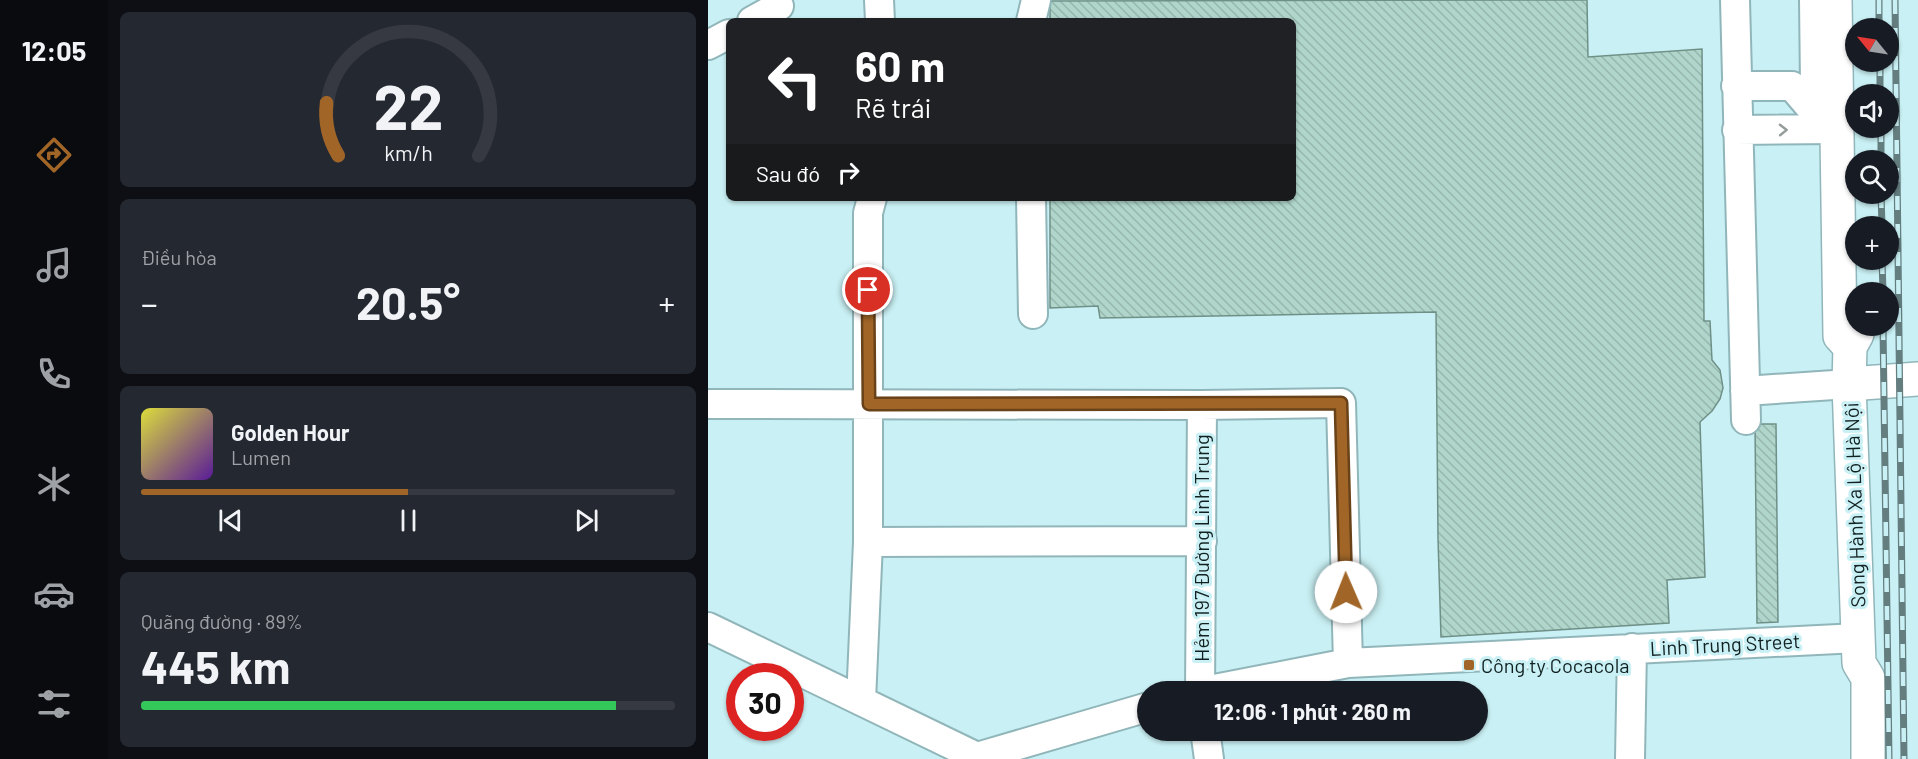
<!DOCTYPE html>
<html lang="vi">
<meta charset="utf-8">
<style>
:root{--surface:#171b24;--page:#242831;--text:#f1f3f6;--muted:#9ea1a6;--line:#363941;--accent:#a16627}
body{margin:0;font-family:Barlow,sans-serif;background:var(--page);color:var(--text);height:100vh;display:flex;flex-direction:column;font-size:22px;white-space:nowrap}
*{box-sizing:border-box;margin:0}
p{font-size:20px;color:var(--muted)}
.icon{flex:none;width:33px;height:33px;fill:none;stroke:currentColor;stroke-width:2;stroke-linecap:round;stroke-linejoin:round}
.map{position:relative;flex:1;overflow:hidden}
.drawer{display:flex;flex-direction:column;gap:12px;padding:12px;background:#0d0f14;width:600px}
.drawer>*{flex:none}
.hud{position:absolute;left:18px;top:18px;width:570px;height:183px;border-radius:9px;box-shadow:0 2px 4px #0004;background:#202124;color:#fff;overflow:hidden}
.needle{width:39px;rotate:300deg}
.tools{position:absolute;left:1137px;top:18px;display:grid;gap:12px}
.tools a{display:grid;place-items:center;width:54px;height:54px;border-radius:50%;background:var(--surface);box-shadow:0 2px 4px #0004;font-size:30px}
.speed{position:absolute;left:18px;top:663px;display:flex;gap:12px;font-size:30px;font-weight:700;text-align:center}
.speed>*{display:grid;place-content:center;width:78px;height:78px;border-radius:50%;background:var(--surface);box-shadow:0 2px 4px #0004;line-height:1}
.speed .limit{border:9px solid #d22;background:#fff;color:#111}
.pin{position:absolute;display:grid;place-items:center;width:51px;height:51px;color:#fff;margin:-26px;border:3px solid #fff;border-radius:50%;box-shadow:0 2px 6px #0007}
.me{position:absolute;width:66px;margin:-33px;rotate:359deg;stroke-linejoin:round;filter:drop-shadow(0 0 4px #0008)}
.turn{display:flex;align-items:center;gap:21px;height:126px;padding:0 30px;font-size:27px}
.turn .icon{width:78px;height:78px;stroke-width:2.5}
.turn b{display:block;font-size:42px;line-height:51px}
.then{display:flex;align-items:center;height:57px;padding:0 30px;background:#0003;gap:12px;font-size:22px}
.big{font-size:45px;font-weight:700;line-height:1.1}
.drawer .tile{flex:1;display:flex;flex-direction:column;justify-content:center;gap:9px;min-width:0;padding:0 21px;border-radius:9px;background:var(--page)}
.drawer .dial{align-items:center;gap:0}
.dial svg{height:156px;overflow:visible;fill:none;stroke:var(--line);stroke-width:7;stroke-linecap:round;text-anchor:middle}
.dial text{fill:var(--text);stroke:none}
.song{display:flex;align-items:center;gap:18px}
.cover{width:72px;height:72px;border-radius:9px;background:linear-gradient(135deg,hsl(60 70% 55%),hsl(270 70% 35%))}
.played{height:6px;border-radius:3px;background:linear-gradient(90deg,var(--accent) 50%,var(--line) 50%)}
.keys{display:flex;justify-content:space-around;direction:ltr}
.heat{display:flex;justify-content:space-between;align-items:center;font-size:33px;direction:ltr}
.charge{height:9px;border-radius:4px;background:linear-gradient(90deg,#34c759 89%,var(--line) 0)}
.trip{position:absolute;left:429px;top:681px;width:351px;height:60px;border-radius:30px;background:var(--surface);box-shadow:0 2px 4px #0004;font-weight:700;line-height:60px;text-align:center}
main{display:flex;flex:1;min-height:0}
.menu{display:flex;flex-direction:column;width:108px;justify-content:space-around;align-items:center;background:#090b0e;color:var(--muted)}
.menu .icon{width:42px;height:42px}
.menu .on{color:var(--accent)}
.menu b{font-size:27px;color:var(--text)}
.map>svg:first-child{display:block}
.building{fill:url(#building-back-hatch);stroke:#6f9087;stroke-width:1.5}
.lines{fill:none;stroke-linecap:round;stroke-linejoin:round}
.minor-casing{stroke:#91b6ba;stroke-width:32}
.major-casing{stroke:#91b6ba;stroke-width:36}
.highway-casing{stroke:#91b6ba;stroke-width:36}
.minor{stroke:#fff;stroke-width:28}
.major{stroke:#fff;stroke-width:33}
.highway{stroke:#fff;stroke-width:33}
.rail-casing{stroke:#647e80;stroke-width:7}
.rail{stroke:#c9f0f4;stroke-width:4.5;stroke-dasharray:14;stroke-linecap:butt}
.oneway{stroke:#949b9b}
.route-casing{stroke:#694219;stroke-width:15}
.route{stroke:#a16627;stroke-width:10}
.poi-dot{fill:#a16627;stroke:#c9f0f4;stroke-width:2}
.labels{text-anchor:middle;dominant-baseline:central;stroke-width:6;stroke-linejoin:round;paint-order:stroke}
.street-label{font-size:20px;fill:#112021;stroke:#c9f0f4}
.poi-label{font-size:20px;fill:#112021;stroke:#c9f0f4;text-anchor:start}
</style>
<main>
<nav class="menu">
<b>12:05</b>
<svg class="icon on" aria-label="directions" viewBox="0 0 24 24"><path d="M12 3l9 9-9 9-9-9zM9 14v-3h6M13 9l2 2-2 2"/></svg>
<svg class="icon" aria-label="music" viewBox="0 0 24 24"><path d="M9 18V5l10-2v13"/><circle cx="6" cy="18" r="3"/><circle cx="16" cy="16" r="3"/></svg>
<svg class="icon" aria-label="phone" viewBox="0 0 24 24"><path d="M5 4h4l2 5-3 2q2 4 5 5l2-3 5 2v4C11 20 4 13 5 4z"/></svg>
<svg class="icon" aria-label="climate" viewBox="0 0 24 24"><path d="M12 3v18M4 7l16 10M4 17L20 7"/></svg>
<svg class="icon" aria-label="car" viewBox="0 0 24 24"><path d="M5 17H2v-5l4-1 3-4h7l3 4 3 1v5h-3M9 17h6M6 11h13"/><circle cx="7" cy="17" r="2"/><circle cx="17" cy="17" r="2"/></svg>
<svg class="icon" aria-label="filters" viewBox="0 0 24 24"><path d="M4 7h16M4 17h16"/><circle cx="9" cy="7" r="2"/><circle cx="15" cy="17" r="2"/></svg>
</nav>
<section class="drawer">
<div class="tile dial"><svg viewBox="0 0 100 80">
<path d="M14 69A42 42 0 1 1 86 69"/>
<path d="M14 69A42 42 0 0 1 8 42" stroke="#a16627"/>
<text x="50" y="56" font-size="32" font-weight="700">22</text>
<text x="50" y="72" font-size="11">km/h</text>
</svg></div>
<div class="tile"><p>Điều hòa</p>
<div class="heat"><a>−</a><b class="big">20.5°</b><a>+</a></div>
</div>
<div class="tile">
<div class="song"><i class="cover"></i><div><b>Golden Hour</b><p>Lumen</p></div></div>
<div class="played"></div>
<div class="keys"><svg class="icon" aria-label="previous" viewBox="0 0 24 24"><path d="M18 5L8 12l10 7zM5 5v14"/></svg><svg class="icon" aria-label="pause" viewBox="0 0 24 24"><path d="M8 5v14M16 5v14"/></svg><svg class="icon" aria-label="next" viewBox="0 0 24 24"><path d="M6 5l10 7-10 7zM19 5v14"/></svg></div>
</div>
<div class="tile"><p>Quãng đường · 89%</p><b class="big">445 km</b><div class="charge"></div></div>
</section>
<div class="map">
<svg width="1210" height="759" viewBox="0 0 1210 759">
<defs>
<pattern id="building-back-hatch" width="6" height="6" patternUnits="userSpaceOnUse" patternTransform="scale(1.5)"><rect width="6" height="6" fill="#b0d6cb"/><path d="M-1 5l2 2M0 0l6 6M5-1l2 2" fill="none" stroke="#96b7ae"/></pattern>
</defs>
<rect width="100%" height="100%" fill="#c9f0f4"/>
<path class="building" d="M879,0L880,57L994,49L996,321H1002L1004,360L1012,370L1015,388L1012,399L1004,411L992,422L997,577L959,580L961,623L733,637L730,538L728,312L392,318L390,306L342,308V198H585V21H342V1Z
M1047,424H1068L1070,622L1049,623Z"/>
<g class="lines">
<g class="minor-casing">
<path id="minor" d="M171,0L172,21
M1027,0L1038,420
M44,21L71,6
M323,21L328,0
M0,45L21,34
M1028,86H1084L1113,120
M1029,130L1129,129L1107,86L1106,0
M323,198L325,314
M1037,391L1141,384
M0,404L494,405L633,403L640,663
M160,542L494,541
M0,627L269,757
M491,692L640,663L1150,638
M492,692L494,405
M153,701L160,542V213L164,198
M497,730L501,759
M255,759L269,757L440,707
M922,759L924,648"/>
</g>
<g class="major-casing">
<path id="major" d="M1127,0L1132,336L1142,347
M1149,326V334L1142,347L1141,384L1151,663L1160,678V759"/>
</g>
<g class="highway-casing">
<path id="highway" d="M1141,384L1210,379"/>
</g>
<use href="#minor" class="minor"/>
<use href="#major" class="major"/>
<use href="#highway" class="highway"/>
<g class="rail-casing">
<path id="rail" d="M1171,0V28
M1187,0L1196,759
M1172,62V94
M1173,128V160
M1173,194L1174,226
M1174,260L1175,292
M1175,326L1181,759"/>
</g>
<use href="#rail" class="rail"/>
</g>
<defs><path id="oneway-chevron" d="M-2-3.5L2.5 0L-2 3.5" fill="none" stroke-width="1.6" stroke-linecap="round" stroke-linejoin="round" transform="scale(1.5)"/></defs>
<use class="oneway" href="#oneway-chevron" transform="translate(1075 130) rotate(-1)"/>
<g class="lines">
<g class="route-casing">
<path id="route" d="M160,290L161,404L633,403L638,592"/>
</g>
<use href="#route" class="route"/>
</g>
<rect class="poi-dot" x="755" y="659" width="12" height="12" rx="3"/>
<g class="labels">
<g class="street-label">
<text transform="translate(1146 505) rotate(-92)">Song Hành Xa Lộ Hà Nội</text>
<text transform="translate(493 548) rotate(-90)">Hẻm 197 Đường Linh Trung</text>
<text transform="translate(1017 644) rotate(-3)">Linh Trung Street</text>
</g>
<g class="poi-label">
<text x="773" y="665">Công ty Cocacola</text>
</g>
</g>
</svg>
<div class="tools">
<a><svg class="needle" viewBox="-14 -14 28 28"><path d="M0-13l5 13h-10z" fill="#e53935"/><path d="M0 13l5-13h-10z" fill="#9ea1a6"/></svg></a>
<a><svg class="icon" aria-label="sound" viewBox="0 0 24 24"><path d="M4 9h4l5-4v14l-5-4H4zM17 9q2 3 0 6"/></svg></a>
<a><svg class="icon" aria-label="search" viewBox="0 0 24 24"><circle cx="10" cy="10" r="6"/><path d="M15 15l6 6"/></svg></a>
<a>+</a>
<a>−</a>
</div>
<div class="speed"><div class="limit">30</div></div>
<div class="pin" style="left:160px;top:290px;background:#d93025"><svg class="icon" aria-label="arrive" viewBox="0 0 24 24"><path d="M6 21V4h12l-3 4 3 4H6"/></svg></div>
<svg class="me" style="left:638px;top:592px" viewBox="-20 -20 40 40"><circle r="19" fill="#fff"/><path d="M0-13L10 11 0 6-10 11z" fill="#a16627"/></svg>
<div class="trip">12:06 · 1 phút · 260 m</div>
<div class="hud">
<div class="turn"><svg class="icon" aria-label="left" viewBox="0 0 24 24"><path d="M17 20v-9H6M10 6l-5 5 5 5"/></svg><div><b>60 m</b>Rẽ trái</div></div>
<div class="then">Sau đó<svg class="icon" aria-label="right" viewBox="0 0 24 24"><path d="M7 20v-9h11M14 6l5 5-5 5"/></svg></div>
</div>
</div>
</main>
